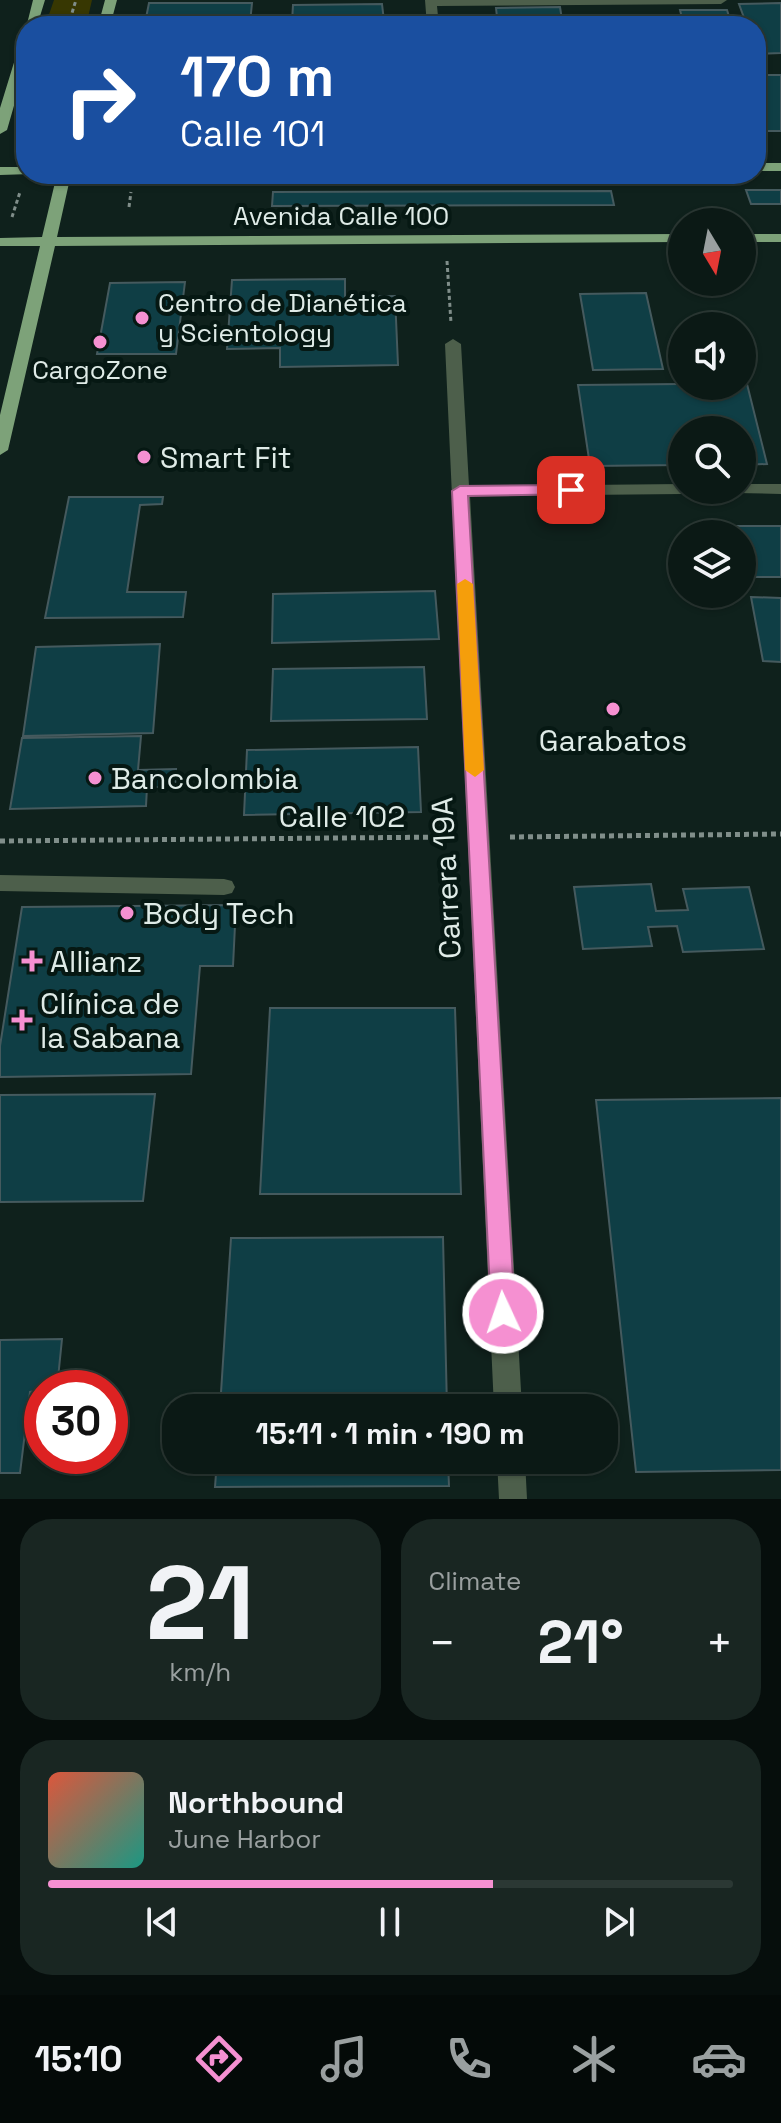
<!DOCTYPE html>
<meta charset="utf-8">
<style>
:root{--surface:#0b1915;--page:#192622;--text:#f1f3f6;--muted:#9aa0a0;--line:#2b3834;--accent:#f590d1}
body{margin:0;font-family:"Space Grotesk",sans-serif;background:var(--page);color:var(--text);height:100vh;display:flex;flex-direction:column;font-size:30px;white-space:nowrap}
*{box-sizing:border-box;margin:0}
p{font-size:26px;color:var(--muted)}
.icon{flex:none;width:44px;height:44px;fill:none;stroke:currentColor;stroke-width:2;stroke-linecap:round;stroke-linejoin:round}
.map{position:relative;height:1499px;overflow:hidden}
.side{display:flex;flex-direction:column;gap:20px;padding:20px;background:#060e0c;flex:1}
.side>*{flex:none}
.top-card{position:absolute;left:16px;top:16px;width:750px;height:168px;border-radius:32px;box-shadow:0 2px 6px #0004,0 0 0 2px var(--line);background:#1a4fa0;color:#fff;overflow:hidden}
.needle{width:52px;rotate:170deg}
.fabs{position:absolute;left:668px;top:208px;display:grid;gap:16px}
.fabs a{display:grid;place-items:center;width:88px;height:88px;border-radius:50%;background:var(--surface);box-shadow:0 2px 6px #0004,0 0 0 2px var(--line);font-size:40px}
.speed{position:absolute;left:24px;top:1370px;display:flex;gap:16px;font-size:40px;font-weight:700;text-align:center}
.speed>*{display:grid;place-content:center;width:104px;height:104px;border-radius:50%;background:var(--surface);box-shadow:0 2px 6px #0004,0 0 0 2px var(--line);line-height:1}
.speed .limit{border:12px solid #d22;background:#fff;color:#111}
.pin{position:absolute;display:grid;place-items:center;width:68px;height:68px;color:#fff;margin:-34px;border-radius:16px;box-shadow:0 4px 12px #0006}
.me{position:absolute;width:88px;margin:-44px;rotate:357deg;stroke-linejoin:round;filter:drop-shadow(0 0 6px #0008)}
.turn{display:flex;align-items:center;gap:28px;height:168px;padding:0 32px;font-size:36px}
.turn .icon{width:104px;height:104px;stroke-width:2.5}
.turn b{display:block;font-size:56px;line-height:68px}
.big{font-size:60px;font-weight:800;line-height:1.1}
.side .widget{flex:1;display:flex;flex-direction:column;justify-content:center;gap:12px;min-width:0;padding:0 28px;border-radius:32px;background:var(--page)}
.side .dial{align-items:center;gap:0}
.dial b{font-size:104px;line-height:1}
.song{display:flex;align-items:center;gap:24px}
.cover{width:96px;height:96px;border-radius:12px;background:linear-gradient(135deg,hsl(10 70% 55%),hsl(170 70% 35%))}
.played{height:8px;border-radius:4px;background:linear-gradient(90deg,var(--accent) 65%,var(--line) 65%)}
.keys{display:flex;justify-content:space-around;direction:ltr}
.heat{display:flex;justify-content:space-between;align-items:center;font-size:44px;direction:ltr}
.side .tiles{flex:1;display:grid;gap:20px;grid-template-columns:1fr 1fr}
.widget:last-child{grid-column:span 2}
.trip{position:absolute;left:162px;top:1394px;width:456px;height:80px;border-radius:32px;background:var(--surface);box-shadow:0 2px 6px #0004,0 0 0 2px var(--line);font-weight:800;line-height:80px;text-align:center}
.menu{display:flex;height:128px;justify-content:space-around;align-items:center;background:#040a08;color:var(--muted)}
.menu .icon{width:56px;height:56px}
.menu .current{color:var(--accent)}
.menu b{font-size:36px;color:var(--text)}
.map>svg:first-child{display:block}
.green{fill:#373702}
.building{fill:#0f3e45;stroke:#455a5e;stroke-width:2}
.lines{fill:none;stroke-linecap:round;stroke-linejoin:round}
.path-far1{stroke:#808e8a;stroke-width:3;stroke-dasharray:4 3;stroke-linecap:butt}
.path{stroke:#808e8a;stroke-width:5;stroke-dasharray:5 4;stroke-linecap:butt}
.minor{fill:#4d5f4b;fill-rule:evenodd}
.major{fill:#7da279;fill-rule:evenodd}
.route{fill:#f590d1;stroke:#9f5e88;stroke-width:2}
.slow{fill:#f59e0b}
.poi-dot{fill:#f590d1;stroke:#061813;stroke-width:3}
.labels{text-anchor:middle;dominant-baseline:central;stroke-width:8;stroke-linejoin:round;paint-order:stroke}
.far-street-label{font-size:26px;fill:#dfebe7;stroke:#061813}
.far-poi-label{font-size:26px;fill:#dfebe7;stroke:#061813;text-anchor:start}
.poi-label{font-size:30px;fill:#dfebe7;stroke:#061813;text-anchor:start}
.street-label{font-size:30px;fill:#dfebe7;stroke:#061813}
</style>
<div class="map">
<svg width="781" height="1499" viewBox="0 0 781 1499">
<rect width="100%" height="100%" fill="#0f211c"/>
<path class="green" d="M54,0H92L86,26H45Z"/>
<path class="building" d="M149,3H252L250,23H145Z
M781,3V53L756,54V26H747L739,4Z
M382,4L384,21L292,22L293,5Z
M560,7L563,26H498L496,8Z
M680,10H727L732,26H684Z
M756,75H781V131H756Z
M746,190H781V204H751Z
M611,191L614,205L272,206L273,192Z
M345,279V297L395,296L398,365L280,367V348L227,349L232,280Z
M185,282L176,354H97L110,283Z
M646,293L663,369L593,370L580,294Z
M682,384H747L767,464L742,465V430H682V465L590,466L578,385Z
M69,497H163L162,504L140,505L127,592H186L183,617L45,618Z
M729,526H781V577H742V534H731Z
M435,591L439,639L272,643L273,594Z
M751,597L781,598V662L763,661Z
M160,644L153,733L23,736L36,647Z
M424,667L427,719L271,721L273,669Z
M141,736L138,770L176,769L175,787H147L146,806L10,809L22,738Z
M418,747L421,812L244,815L247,750Z
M651,884L656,911L688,910L683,889L749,887L764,949L683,952L677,926L648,927L652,946L583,949L574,887Z
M236,905L233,966H200L191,1074L0,1077V1046L22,907Z
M270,1008H455L461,1194H260Z
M155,1094L143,1201L0,1202V1095Z
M781,1098V1470L636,1472L596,1100Z
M443,1237L447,1408H220L231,1238Z
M62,1339L57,1388L30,1392L20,1473H0V1340Z
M217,1460H448L449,1486L215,1487Z"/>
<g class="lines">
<path class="path-far1" d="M68,26L76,0
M129,207L131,192
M12,217L20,192
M447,261L451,323"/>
<path class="path" d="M510,837L781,834
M0,841L448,837"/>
<path class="minor" d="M425,0H727L721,4L437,6L439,26H427Z
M453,339L461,344L469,486L682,484V490H690L682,494L470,496L522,1408H494L445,344Z
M742,484H781V494L736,493L734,490H742Z
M0,875L224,879L232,881L235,887L232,893L224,895L0,891Z
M497,1460H525L527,1499H499Z"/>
<path class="major" d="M33,0H45L37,26L26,28Z
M105,0H117L110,26H98Z
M26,39V64L7,130L0,134V108L20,43Z
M756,163H781V171H756Z
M0,167H26V174H31L0,175Z
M57,174H71L57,237L682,234V242L55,246L8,450L0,455V415L40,246H0V238L42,237Z
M742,234H781V242H742Z"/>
</g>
<path class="route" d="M571,485L576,487V494L468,496L515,1313L512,1321L503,1324L495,1321L491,1313L452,491L460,486Z"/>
<path class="slow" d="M465,579L473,584L484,770L475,777L465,770L457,584Z"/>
<g class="poi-dot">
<circle cx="142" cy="318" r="8"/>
<circle cx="100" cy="342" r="8"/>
<circle cx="144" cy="457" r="8"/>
<circle cx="613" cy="709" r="8"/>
<circle cx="95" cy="778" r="8"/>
<circle cx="127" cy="913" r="8"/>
<path d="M28 949h8v8h8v8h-8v8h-8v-8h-8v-8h8z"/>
<path d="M18 1008h8v8h8v8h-8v8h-8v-8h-8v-8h8z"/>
</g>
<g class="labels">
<g class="far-street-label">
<text x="341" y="216">Avenida Calle 100</text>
</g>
<g class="far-poi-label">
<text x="158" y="303">Centro de Dianética<tspan x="158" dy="30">y Scientology</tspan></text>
<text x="100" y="370" text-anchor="middle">CargoZone</text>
</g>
<g class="poi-label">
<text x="160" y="457">Smart Fit</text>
<text x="613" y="740" text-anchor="middle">Garabatos</text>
<text x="111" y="778">Bancolombia</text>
<text x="143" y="913">Body Tech</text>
<text x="50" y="961">Allianz</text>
<text x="40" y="1003">Clínica de<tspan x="40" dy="34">la Sabana</tspan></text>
</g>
<g class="street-label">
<text x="342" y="816">Calle 102</text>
<text transform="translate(446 878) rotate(-93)">Carrera 19A</text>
</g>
</g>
</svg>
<div class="fabs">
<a><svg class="needle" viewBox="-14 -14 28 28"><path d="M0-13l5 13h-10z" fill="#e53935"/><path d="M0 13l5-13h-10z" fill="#9aa0a0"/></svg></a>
<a><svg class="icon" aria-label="sound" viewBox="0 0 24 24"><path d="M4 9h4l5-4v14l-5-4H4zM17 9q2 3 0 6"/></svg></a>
<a><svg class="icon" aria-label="search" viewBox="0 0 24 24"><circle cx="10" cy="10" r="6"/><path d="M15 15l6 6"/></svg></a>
<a><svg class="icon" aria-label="layers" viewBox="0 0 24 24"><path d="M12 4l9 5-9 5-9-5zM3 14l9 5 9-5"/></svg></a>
</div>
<div class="speed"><div class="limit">30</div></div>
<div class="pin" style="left:571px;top:490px;background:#d93025"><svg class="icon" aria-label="arrive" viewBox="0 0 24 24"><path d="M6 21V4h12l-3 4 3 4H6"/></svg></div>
<svg class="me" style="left:503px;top:1313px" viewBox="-20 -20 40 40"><circle r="17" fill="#f590d1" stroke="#fff" stroke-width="3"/><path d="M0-11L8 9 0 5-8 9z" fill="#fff"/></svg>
<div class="trip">15:11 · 1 min · 190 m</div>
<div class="top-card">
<div class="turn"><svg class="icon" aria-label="right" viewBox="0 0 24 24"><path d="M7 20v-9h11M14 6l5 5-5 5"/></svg><div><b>170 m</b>Calle 101</div></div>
</div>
</div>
<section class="side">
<div class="tiles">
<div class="widget dial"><b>21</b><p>km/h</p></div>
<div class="widget"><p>Climate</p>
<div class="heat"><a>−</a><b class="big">21°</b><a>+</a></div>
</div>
<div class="widget">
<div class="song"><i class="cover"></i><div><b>Northbound</b><p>June Harbor</p></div></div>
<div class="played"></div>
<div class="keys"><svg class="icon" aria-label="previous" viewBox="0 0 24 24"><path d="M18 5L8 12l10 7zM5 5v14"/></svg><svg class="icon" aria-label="pause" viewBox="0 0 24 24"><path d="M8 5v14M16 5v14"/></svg><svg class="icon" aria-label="next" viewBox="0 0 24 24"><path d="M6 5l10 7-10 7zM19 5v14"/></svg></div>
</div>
</div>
</section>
<nav class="menu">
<b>15:10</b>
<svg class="icon current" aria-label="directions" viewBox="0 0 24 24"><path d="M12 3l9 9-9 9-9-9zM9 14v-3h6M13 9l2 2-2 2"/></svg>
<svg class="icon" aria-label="music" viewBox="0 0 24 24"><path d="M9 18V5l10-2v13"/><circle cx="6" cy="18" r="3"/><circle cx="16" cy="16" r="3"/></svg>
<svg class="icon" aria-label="phone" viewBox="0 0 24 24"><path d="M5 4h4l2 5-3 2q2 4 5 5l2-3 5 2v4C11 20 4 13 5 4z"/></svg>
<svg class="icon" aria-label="climate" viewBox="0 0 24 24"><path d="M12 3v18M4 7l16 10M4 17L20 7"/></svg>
<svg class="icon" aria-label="car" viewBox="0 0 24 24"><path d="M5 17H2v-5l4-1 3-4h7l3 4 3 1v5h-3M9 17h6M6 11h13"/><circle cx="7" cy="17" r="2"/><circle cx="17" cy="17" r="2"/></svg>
</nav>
